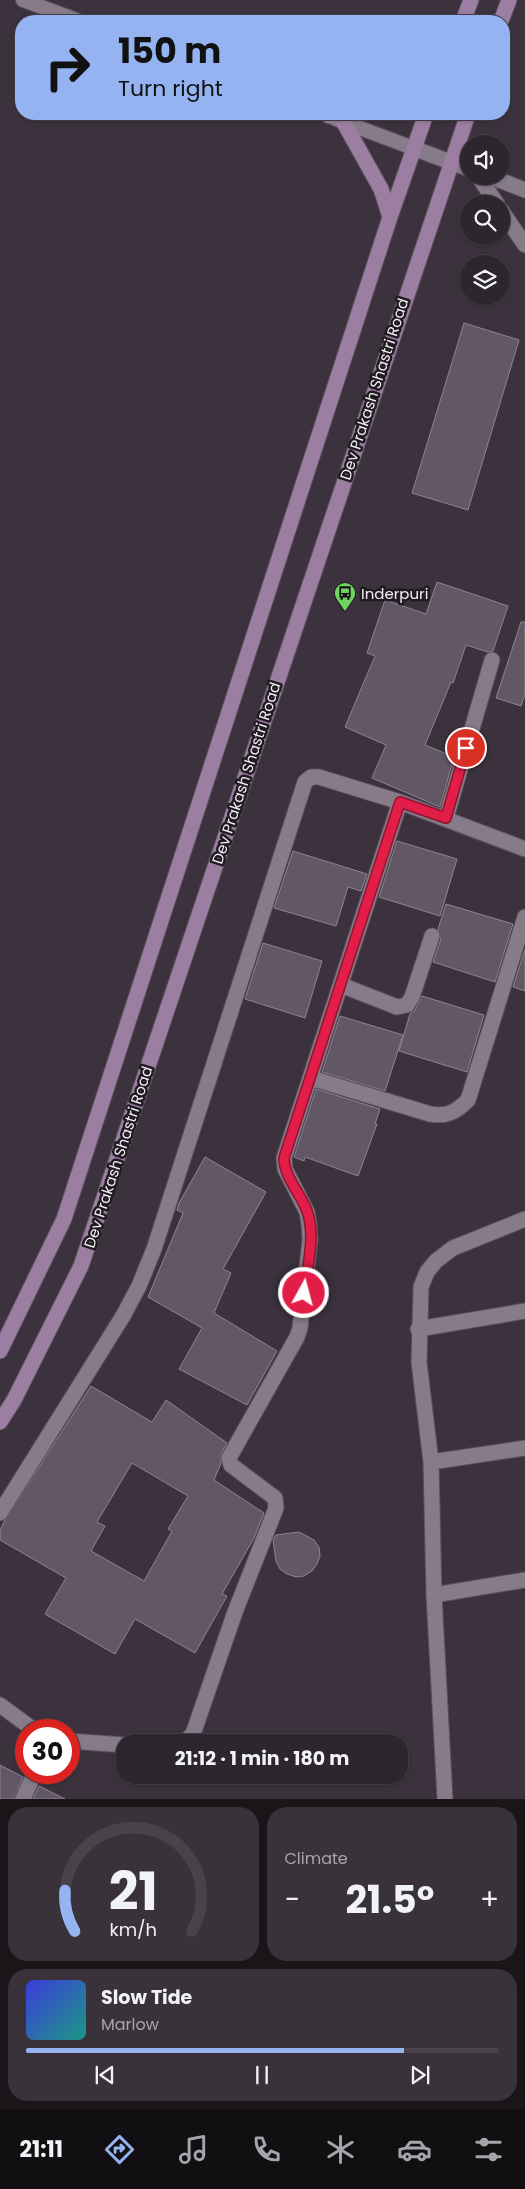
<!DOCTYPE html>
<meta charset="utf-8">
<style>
:root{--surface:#2d262e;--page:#39323a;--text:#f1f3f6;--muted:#a7a5aa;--line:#48434a;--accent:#95b2f1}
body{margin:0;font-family:Poppins,sans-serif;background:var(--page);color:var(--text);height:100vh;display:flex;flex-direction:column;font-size:19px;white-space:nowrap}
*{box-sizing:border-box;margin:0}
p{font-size:16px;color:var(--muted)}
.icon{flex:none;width:28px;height:28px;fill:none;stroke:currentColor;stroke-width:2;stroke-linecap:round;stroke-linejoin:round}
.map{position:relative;height:1799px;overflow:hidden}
.side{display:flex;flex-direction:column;gap:8px;padding:8px;background:#191519;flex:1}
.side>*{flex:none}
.guide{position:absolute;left:15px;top:15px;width:495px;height:105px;border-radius:20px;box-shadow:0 1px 4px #0004,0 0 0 1px var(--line);background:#95b2f1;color:#111;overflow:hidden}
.controls{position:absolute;left:460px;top:135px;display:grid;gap:10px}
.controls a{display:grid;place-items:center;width:50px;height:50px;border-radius:50%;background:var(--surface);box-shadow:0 1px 4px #0004,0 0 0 1px var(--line);font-size:25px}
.speed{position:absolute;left:15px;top:1719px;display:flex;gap:10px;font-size:25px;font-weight:700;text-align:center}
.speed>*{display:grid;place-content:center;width:65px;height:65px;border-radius:50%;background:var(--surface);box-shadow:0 1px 4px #0004,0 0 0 1px var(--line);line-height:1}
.speed .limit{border:8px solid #d22;background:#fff;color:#111}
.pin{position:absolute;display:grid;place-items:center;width:42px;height:42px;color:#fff;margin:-21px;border:2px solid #fff;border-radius:50%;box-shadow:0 1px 5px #0007}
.me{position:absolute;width:55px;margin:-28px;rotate:7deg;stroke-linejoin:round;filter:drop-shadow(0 0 4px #0008)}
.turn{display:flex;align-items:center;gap:18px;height:105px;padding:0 20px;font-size:22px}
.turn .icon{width:65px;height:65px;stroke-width:2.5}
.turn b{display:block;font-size:35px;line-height:42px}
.big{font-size:38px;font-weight:700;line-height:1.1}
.side .card{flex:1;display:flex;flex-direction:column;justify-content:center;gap:8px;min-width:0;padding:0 18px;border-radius:20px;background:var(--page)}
.side .dial{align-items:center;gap:0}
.dial svg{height:130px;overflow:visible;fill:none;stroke:var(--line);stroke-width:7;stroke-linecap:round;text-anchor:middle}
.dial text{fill:var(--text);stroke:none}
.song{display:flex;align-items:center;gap:15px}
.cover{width:60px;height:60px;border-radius:8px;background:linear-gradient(135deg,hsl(240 70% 55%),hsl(170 70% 35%))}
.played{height:5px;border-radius:2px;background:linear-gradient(90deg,var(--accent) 80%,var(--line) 80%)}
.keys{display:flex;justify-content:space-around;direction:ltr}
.heat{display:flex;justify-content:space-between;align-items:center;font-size:28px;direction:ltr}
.side .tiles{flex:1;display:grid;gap:8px;grid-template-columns:1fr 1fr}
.card:last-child{grid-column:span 2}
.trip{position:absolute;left:116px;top:1734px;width:292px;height:50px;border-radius:20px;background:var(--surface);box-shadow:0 1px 4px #0004,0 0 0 1px var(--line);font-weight:700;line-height:50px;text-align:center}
.tabs{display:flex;height:80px;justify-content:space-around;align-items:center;background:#120f12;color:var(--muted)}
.tabs .icon{width:35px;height:35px}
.tabs .current{color:var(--accent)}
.tabs b{font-size:22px;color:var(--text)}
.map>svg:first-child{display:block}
.building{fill:#625764;stroke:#8f8391;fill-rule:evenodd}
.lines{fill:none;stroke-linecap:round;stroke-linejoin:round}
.lane-casing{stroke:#59505b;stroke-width:16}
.street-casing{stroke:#59505b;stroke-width:17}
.secondary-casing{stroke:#59505b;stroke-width:17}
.lane{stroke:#877b89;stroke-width:14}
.street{stroke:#877b89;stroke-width:15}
.secondary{stroke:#9c7ea2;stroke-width:15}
.route-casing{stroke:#92132f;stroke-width:12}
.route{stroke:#e11d48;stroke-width:9}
.labels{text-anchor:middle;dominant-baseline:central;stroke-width:5;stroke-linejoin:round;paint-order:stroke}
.street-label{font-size:15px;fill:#f4eef6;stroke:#201b21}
.poi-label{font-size:15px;fill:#f4eef6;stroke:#201b21;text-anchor:start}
</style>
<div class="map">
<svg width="525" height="1799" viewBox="0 0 525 1799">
<rect width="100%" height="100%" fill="#3c323e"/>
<path class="building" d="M464,323L519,340L468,510L412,493Z
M437,582L508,606L493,651L488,652L466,645L453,683L451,682L425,745L454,757L440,807L372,778L386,745L345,727L375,656L367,653L385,600L426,614Z
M521,622H525V694L521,706L496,698Z
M397,841L457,859L440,916L379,897Z
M293,851L367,874L361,891L348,887L336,926L274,908Z
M446,904L513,924L495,982L433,962L441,939L438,929Z
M263,943L322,961L305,1018L245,999Z
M525,949V991L513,987Z
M422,996L484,1015L467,1072L399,1051L410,1014L415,1010Z
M340,1016L403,1035L385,1091L322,1072Z
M316,1089L380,1109L375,1124H377L358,1176L305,1157L304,1161L294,1157Z
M205,1157L266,1192L223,1269L231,1273L214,1313L277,1351L247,1405L179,1369L202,1328L148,1297L183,1213L177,1210L179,1203Z
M91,1386L152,1422L166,1400L227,1443L221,1454V1463L214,1480L264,1513L254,1538L222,1594L227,1596L195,1653L135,1619L115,1654L45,1614L66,1578L0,1540V1530L5,1520ZM132,1463L188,1496L168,1529L172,1531L144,1581L91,1551L105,1526L97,1522Z
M299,1532L314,1540L319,1547L320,1556L317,1564L312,1571L304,1576L296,1577L287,1574L280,1569L276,1561L273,1540L276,1535Z
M0,1765L23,1777L14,1799H0Z
M39,1786L65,1799H33Z"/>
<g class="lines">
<g class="lane-casing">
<path id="lane" d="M23,0L79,21
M336,119L413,148"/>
</g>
<g class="street-casing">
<path id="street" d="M413,148L469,169
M478,176L497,204
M489,176L525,190
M501,210L525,245
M400,802L525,849
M446,818L492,660
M341,985L397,1007L407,1005L412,997L432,936
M311,1078L430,1114C447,1117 456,1112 468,1100L525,917
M418,1329L525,1311
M431,1462L525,1448
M0,1513L123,1316L139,1286L154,1249L305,782L311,777H319L400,802L284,1158L285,1169L307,1212L309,1224L310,1240L300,1328L297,1337L229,1458L231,1465L275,1498L276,1508L235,1612L193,1734L184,1742
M434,1595L525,1580
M0,1705L34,1730
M69,1741L125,1745
M23,1799L35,1772
M445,1799L434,1595L431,1462L419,1362L421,1287L427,1272L436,1261L453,1248L525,1219"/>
</g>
<g class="secondary-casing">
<path id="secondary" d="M463,21L471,0
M501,21L509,0
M329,116L341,114
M343,121L381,189L390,217
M0,1351L64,1219L390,217L426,114
M0,1422L14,1400L81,1266L468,114"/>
</g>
<use href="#lane" class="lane"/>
<use href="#street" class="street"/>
<use href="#secondary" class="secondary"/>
</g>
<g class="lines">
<g class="route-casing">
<path id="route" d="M304,1293C307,1268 316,1236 307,1211C301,1194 284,1177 284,1158L400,802L446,818L466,748"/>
</g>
<use href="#route" class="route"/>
</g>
<defs>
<g id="bus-pin" transform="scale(1.125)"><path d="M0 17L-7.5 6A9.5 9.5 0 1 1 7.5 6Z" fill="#70d35f" stroke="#201b21"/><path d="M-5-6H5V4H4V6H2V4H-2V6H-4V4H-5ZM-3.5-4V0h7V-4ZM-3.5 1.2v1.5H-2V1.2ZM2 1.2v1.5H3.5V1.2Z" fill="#111"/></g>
</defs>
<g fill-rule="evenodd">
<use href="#bus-pin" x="345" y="593"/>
</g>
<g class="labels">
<g class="street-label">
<text transform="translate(374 389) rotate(-72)">Dev Prakash Shastri Road</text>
<text transform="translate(246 773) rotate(-72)">Dev Prakash Shastri Road</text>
<text transform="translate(118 1157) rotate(-72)">Dev Prakash Shastri Road</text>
</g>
<g class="poi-label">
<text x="361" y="593">Inderpuri</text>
</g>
</g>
</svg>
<div class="controls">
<a><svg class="icon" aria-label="sound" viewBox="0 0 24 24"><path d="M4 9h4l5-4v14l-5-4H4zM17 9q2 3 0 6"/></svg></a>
<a><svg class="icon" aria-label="search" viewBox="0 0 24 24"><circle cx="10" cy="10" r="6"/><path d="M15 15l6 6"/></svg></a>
<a><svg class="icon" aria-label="layers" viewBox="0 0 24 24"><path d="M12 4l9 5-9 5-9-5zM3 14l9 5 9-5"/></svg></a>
</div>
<div class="speed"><div class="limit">30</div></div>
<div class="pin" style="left:466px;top:748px;background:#d93025"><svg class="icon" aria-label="arrive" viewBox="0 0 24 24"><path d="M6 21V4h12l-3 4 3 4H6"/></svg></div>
<svg class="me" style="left:304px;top:1293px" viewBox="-20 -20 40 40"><circle r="17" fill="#e11d48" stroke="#fff" stroke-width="3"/><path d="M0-11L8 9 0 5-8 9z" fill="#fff"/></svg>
<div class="trip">21:12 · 1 min · 180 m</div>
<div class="guide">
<div class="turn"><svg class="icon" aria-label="right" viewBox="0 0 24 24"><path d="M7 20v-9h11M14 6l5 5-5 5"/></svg><div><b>150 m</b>Turn right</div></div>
</div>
</div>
<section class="side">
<div class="tiles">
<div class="card dial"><svg viewBox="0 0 100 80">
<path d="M14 69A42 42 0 1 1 86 69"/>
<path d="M14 69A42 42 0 0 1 8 44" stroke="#95b2f1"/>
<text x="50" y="56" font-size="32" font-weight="700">21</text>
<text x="50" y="72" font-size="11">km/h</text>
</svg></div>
<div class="card"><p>Climate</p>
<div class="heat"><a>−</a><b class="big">21.5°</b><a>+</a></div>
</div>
<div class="card">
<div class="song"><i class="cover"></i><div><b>Slow Tide</b><p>Marlow</p></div></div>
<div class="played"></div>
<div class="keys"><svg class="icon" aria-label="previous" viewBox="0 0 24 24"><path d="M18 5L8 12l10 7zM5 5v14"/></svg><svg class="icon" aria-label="pause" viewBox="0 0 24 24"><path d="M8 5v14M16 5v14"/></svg><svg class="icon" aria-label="next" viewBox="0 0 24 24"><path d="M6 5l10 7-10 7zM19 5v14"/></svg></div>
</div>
</div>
</section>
<nav class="tabs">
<b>21:11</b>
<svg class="icon current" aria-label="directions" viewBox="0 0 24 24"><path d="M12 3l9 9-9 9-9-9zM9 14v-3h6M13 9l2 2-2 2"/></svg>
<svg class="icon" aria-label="music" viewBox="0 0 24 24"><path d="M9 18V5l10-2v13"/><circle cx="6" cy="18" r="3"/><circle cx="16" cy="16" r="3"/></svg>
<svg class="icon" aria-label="phone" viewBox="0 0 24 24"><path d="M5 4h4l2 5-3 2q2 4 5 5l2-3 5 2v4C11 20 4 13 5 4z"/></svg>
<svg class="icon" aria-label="climate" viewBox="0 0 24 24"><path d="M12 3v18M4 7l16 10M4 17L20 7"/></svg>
<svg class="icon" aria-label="car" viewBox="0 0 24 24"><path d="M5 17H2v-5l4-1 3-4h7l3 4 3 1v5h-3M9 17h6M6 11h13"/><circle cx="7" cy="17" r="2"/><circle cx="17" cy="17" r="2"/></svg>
<svg class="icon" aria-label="filters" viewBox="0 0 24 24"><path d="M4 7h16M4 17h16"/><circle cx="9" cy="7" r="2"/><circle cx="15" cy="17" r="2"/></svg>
</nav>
